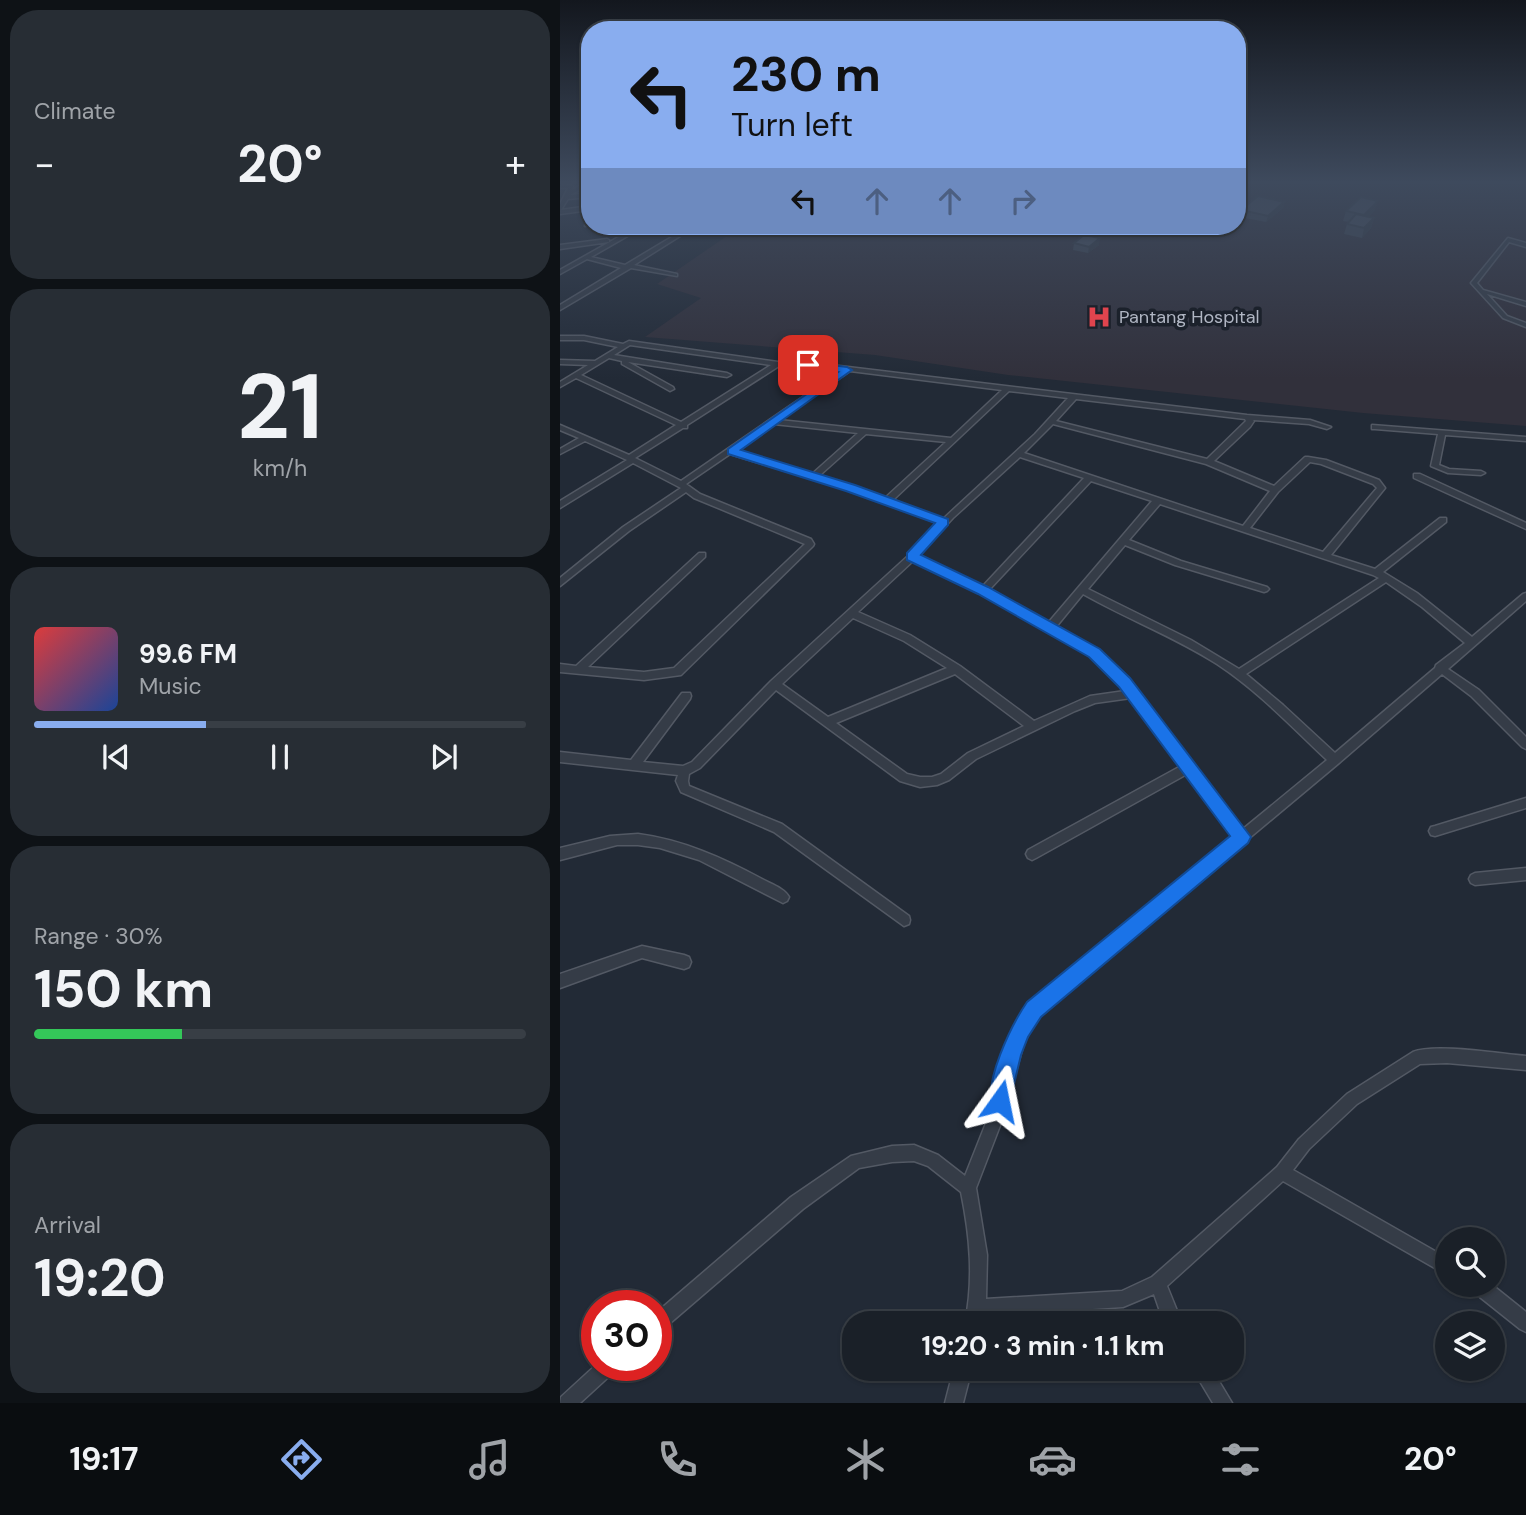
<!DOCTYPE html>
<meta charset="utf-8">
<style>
:root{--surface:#1a2028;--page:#272d34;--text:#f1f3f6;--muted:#9fa3a8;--line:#383e45;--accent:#89adef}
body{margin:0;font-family:"DM Sans",sans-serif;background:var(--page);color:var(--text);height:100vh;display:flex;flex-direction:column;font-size:26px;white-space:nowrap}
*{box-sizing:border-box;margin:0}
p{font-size:23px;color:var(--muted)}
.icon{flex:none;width:38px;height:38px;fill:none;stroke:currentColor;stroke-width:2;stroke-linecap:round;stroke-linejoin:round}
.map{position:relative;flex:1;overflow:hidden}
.sheet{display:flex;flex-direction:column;gap:10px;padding:10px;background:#0e1216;width:560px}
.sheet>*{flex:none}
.hud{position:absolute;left:21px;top:21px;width:665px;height:214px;border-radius:28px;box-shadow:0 2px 5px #0004,0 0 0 2px var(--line);background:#89adef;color:#111;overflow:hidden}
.buttons{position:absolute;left:875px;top:1227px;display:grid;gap:14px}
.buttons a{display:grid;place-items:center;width:70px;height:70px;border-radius:50%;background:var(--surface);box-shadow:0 2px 5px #0004,0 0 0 2px var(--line);font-size:35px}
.speed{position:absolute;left:21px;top:1290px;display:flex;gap:14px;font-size:35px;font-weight:700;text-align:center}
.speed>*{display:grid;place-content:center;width:91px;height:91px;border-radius:50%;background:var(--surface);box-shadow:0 2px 5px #0004,0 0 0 2px var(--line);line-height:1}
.speed .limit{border:10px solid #d22;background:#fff;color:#111}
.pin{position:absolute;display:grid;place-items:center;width:60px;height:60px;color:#fff;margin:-30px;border-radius:14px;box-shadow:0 4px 10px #0006}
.me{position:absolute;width:77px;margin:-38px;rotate:12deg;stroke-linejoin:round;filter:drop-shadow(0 0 5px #0008)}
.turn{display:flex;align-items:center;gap:24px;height:147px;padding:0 35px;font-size:32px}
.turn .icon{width:91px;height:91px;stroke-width:2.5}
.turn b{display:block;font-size:49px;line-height:60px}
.lanes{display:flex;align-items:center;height:66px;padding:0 35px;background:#0003;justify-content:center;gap:35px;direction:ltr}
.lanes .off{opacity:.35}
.big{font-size:52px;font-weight:700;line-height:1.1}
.sheet .card{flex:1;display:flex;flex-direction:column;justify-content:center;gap:10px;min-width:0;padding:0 24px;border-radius:28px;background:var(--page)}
.sheet .dial{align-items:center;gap:0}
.dial b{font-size:91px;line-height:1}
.song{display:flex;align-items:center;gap:21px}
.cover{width:84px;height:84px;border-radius:10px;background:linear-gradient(135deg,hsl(0 70% 55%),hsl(220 70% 35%))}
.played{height:7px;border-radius:4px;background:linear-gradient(90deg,var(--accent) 35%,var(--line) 35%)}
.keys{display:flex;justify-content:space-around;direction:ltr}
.heat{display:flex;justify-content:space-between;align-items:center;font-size:38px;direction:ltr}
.charge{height:10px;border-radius:5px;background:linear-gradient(90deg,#34c759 30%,var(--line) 0)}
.trip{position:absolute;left:282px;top:1311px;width:402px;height:70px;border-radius:28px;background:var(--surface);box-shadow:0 2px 5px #0004,0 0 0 2px var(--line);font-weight:700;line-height:70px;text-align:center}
.menu{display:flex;height:112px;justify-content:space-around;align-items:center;background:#0a0d10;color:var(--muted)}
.menu .icon{width:49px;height:49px}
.menu .current{color:var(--accent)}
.menu b{font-size:32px;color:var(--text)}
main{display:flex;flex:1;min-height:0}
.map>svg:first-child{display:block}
.medical{fill:#31303b}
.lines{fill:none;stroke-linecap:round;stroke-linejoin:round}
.minor-casing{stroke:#535964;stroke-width:3}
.minor{fill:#353c47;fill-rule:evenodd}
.wall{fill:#3e4653}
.shaded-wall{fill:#323943}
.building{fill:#485160;stroke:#323943;stroke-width:2}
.route{fill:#1a73e8;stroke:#114b97;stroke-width:2}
.labels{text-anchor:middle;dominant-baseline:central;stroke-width:7;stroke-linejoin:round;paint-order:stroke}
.far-poi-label{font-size:18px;fill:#b0b6c3;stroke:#1b212b;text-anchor:start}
</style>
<main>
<section class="sheet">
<div class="card"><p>Climate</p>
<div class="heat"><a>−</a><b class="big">20°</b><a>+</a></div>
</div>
<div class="card dial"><b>21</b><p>km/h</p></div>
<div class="card">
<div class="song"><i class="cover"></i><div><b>99.6 FM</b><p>Music</p></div></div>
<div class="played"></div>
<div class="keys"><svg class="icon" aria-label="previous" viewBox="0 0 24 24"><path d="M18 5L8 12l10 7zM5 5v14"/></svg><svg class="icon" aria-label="pause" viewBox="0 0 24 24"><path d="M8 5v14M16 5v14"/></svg><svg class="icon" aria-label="next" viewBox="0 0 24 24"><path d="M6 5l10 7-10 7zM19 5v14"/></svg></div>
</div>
<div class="card"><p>Range · 30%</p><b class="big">150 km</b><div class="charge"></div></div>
<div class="card"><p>Arrival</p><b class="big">19:20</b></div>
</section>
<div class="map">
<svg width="966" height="1403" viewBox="0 0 966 1403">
<rect width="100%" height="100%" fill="#222a36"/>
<path class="medical" d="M677,182H966V426L803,413L448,375L315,355L85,337L141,298L97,284L180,227L177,226H677Z"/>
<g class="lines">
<g class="minor-casing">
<path id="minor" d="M26,182H30V184L10,195L30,193V197L8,199L1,210L30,206V210L0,214V204L8,188H0V184L13,186L12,190Z
M30,212V225L25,226L27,214Z
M78,226H85L31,257L65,265L130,226H136L74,265L117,274V276L71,268L0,310V305L61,268L27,259L0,274V270Z
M948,238L966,243V247L949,242L917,283L923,290L966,302V306L927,294L947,316L966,323V327L943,318L911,283Z
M47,239L49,240V242L0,249V245Z
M0,336H24L63,344L69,341L218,362L263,364L687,415L750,420L771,427L767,429L749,424L693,420L694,421L690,427L654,461L714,486L745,457H748L766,460L819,480L825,488L771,555L815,569L880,518H886V522L823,572L857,593L912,637L963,594L966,593V601L888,669L919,690L966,737V749L962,747L911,696L882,674L779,763L479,1014L464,1043L441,1123L416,1188L427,1255L426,1299L562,1291L592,1277L717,1167L739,1139L787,1094L853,1052C875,1043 940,1054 966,1056V1070L887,1063L860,1064L797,1104L749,1149L733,1170L887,1258V1275L723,1181L607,1286L622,1323H604L594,1294L563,1307L424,1316L423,1323H405C414,1279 410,1236 401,1192L368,1166L354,1161L332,1162L299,1168L243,1209L102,1330L96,1332V1313L231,1197L291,1156L332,1146L354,1145L378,1155L405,1176L426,1123L450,1043L469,1004L674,836L627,774L476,858L472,860L468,858L466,854L468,850L621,766L571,698L535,703L515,711L416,759L389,780L377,785L360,787L340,781L216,690L140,768L129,774L128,781L129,786L222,824L349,916L350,920L349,924L344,926L214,832L121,792L116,781L118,775L0,762V752L71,760L122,693H130L131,696L130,699L83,762L123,766L132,762L211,681L349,555L378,523L288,490L170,454L126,484L140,494L251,539L254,544L253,546L121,675L84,680L0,672V664L16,666L139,553H145V557L28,667L84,672L114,668L245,544L134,498L126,492L69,531L0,586V578L63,527L121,488L73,463L0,508V501L67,460L25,441L0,454V449L19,438L0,430V425L69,455L116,425L16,378L0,387V382L28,365L0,364V360L35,361L58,347L24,340H0ZM70,345L211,365L121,422L21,375L49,358L62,361V364L110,391L114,389L113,387L68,362L167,377L171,375L167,373L54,355ZM219,366L282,370L121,481L75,458L123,428H127V425ZM290,371L442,390L391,438L219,420ZM449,391L508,398L475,434L383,519L333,500ZM516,399L685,419L686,421L647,459L496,421ZM213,424H214L298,433L252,474L175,450ZM493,424L646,464L710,491L683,526L464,453ZM306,434L386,442L325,498L259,476ZM460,457L524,478L422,587L358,556L393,518ZM750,462L761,464L813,484L817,488L763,552L690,528L718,492ZM531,481L592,501L488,623L429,590ZM600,504L813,575L819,578L679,669L631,640L528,589L565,545L615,565L704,592L707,591L709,589L707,587L621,561L569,540ZM353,561L420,593L531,656L565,691L530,696L474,721L400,666L350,635L298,612ZM826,582L862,607L905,643L876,665L875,668L775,753L723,705L686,674ZM523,594C567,619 615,637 657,664C698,691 732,727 767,760L683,829L568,679L539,650L496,627ZM293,618L344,641L387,668L268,717L222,684ZM395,674L464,726L408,753L381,774L372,777H360L347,774L276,723Z
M812,425L966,437V441L885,435L879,465L889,469L921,471L925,473L921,475L888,473L871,466L878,434L815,429H812Z
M854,474H860L966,523V529L854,478Z
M966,798V808L875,836L871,835L869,831L871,827L875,826Z
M78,834C123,840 163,858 202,879C211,884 224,888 229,897L227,901L223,903L139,860L100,848L78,845H57L0,860V848L50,836Z
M966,868V880L915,885L911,883L909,879L911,875L915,873Z
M82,946L124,955L129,957L131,962L129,967L124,969L82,958L0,988V974Z
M909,1284H931L966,1312V1332L960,1329L911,1290Z
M37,1364L58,1365L55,1371L20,1403H0L1,1397Z
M394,1368H412L403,1403H385Z
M632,1368H651L672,1403H653Z"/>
</g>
<use href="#minor" class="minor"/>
</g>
<path class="wall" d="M724,202L723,208L706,222L680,217L681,210Z
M815,210L808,217L814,218L811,228L802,238L784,234L787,224L789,222L783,221L786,211Z
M514,243L539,245L528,253L513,250Z"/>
<path class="shaded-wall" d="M818,201L815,210L801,225L804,215Z
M724,202L723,208L706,222L708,216Z
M814,218L811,228L802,238L804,228Z
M540,238L539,245L528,253L529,247Z"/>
<path class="building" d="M698,196L724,202L708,216L681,210Z
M801,197L818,201L804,215L786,211Z
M796,214L814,218L804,228L787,224Z
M524,235L540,238L529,247L514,243Z"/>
<linearGradient id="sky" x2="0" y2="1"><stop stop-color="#13171e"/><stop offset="0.48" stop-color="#3e4a5d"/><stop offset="1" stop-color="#3e4a5d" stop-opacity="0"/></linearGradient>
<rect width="966" height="379" fill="url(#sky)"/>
<path class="route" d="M248,362L287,367L292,370L181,450L295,485L388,519V525L361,555L428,587L540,649L570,678L691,837L688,843L481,1017L468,1037L461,1055L448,1109L440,1112L433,1109C422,1084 452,1024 467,1002L670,836L559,687L529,657L418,594L347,560V553L375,523L286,491L168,454V449L278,372L245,367V363Z"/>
<defs>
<g id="hospital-bare" transform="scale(1.89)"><path d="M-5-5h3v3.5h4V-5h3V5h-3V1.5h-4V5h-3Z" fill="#e0444e" stroke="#1b212b" stroke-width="2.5" paint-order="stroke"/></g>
</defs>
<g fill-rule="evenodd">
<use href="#hospital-bare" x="539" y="317"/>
</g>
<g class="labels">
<g class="far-poi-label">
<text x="559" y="317">Pantang Hospital</text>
</g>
</g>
</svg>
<div class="buttons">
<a><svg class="icon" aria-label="search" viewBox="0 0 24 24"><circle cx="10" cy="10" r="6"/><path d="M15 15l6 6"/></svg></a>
<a><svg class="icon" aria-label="layers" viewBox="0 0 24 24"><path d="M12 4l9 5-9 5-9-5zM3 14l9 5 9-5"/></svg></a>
</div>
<div class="speed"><div class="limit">30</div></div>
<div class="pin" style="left:248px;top:365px;background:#d93025"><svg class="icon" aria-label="arrive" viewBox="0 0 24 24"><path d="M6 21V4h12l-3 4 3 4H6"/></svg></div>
<svg class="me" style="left:440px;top:1101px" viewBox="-20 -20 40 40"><path d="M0-17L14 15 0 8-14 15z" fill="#1a73e8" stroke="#fff" stroke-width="4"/></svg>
<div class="trip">19:20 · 3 min · 1.1 km</div>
<div class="hud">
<div class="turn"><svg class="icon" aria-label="left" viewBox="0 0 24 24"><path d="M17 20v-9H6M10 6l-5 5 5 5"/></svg><div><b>230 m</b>Turn left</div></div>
<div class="lanes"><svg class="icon" aria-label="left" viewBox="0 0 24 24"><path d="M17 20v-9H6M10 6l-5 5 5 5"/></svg><svg class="icon off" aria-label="ahead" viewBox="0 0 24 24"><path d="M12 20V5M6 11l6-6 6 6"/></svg><svg class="icon off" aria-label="ahead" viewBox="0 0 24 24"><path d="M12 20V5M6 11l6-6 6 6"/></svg><svg class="icon off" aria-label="right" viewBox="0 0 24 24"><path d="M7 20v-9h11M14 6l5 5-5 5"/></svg></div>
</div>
</div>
</main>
<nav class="menu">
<b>19:17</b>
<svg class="icon current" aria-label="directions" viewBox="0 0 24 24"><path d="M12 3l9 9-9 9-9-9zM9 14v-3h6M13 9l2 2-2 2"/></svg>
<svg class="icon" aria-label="music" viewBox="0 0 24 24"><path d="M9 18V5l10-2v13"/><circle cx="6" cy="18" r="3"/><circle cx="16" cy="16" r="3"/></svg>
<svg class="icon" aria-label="phone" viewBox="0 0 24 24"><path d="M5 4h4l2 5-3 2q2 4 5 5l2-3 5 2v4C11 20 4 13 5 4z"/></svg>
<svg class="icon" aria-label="climate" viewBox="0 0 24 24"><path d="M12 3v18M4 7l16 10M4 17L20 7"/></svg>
<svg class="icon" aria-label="car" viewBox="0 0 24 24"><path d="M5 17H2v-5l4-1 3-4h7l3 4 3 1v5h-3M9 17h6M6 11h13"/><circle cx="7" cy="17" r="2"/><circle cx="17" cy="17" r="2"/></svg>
<svg class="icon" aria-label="filters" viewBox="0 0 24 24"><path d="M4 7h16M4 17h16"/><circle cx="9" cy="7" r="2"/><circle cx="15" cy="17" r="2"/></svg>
<b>20°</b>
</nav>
